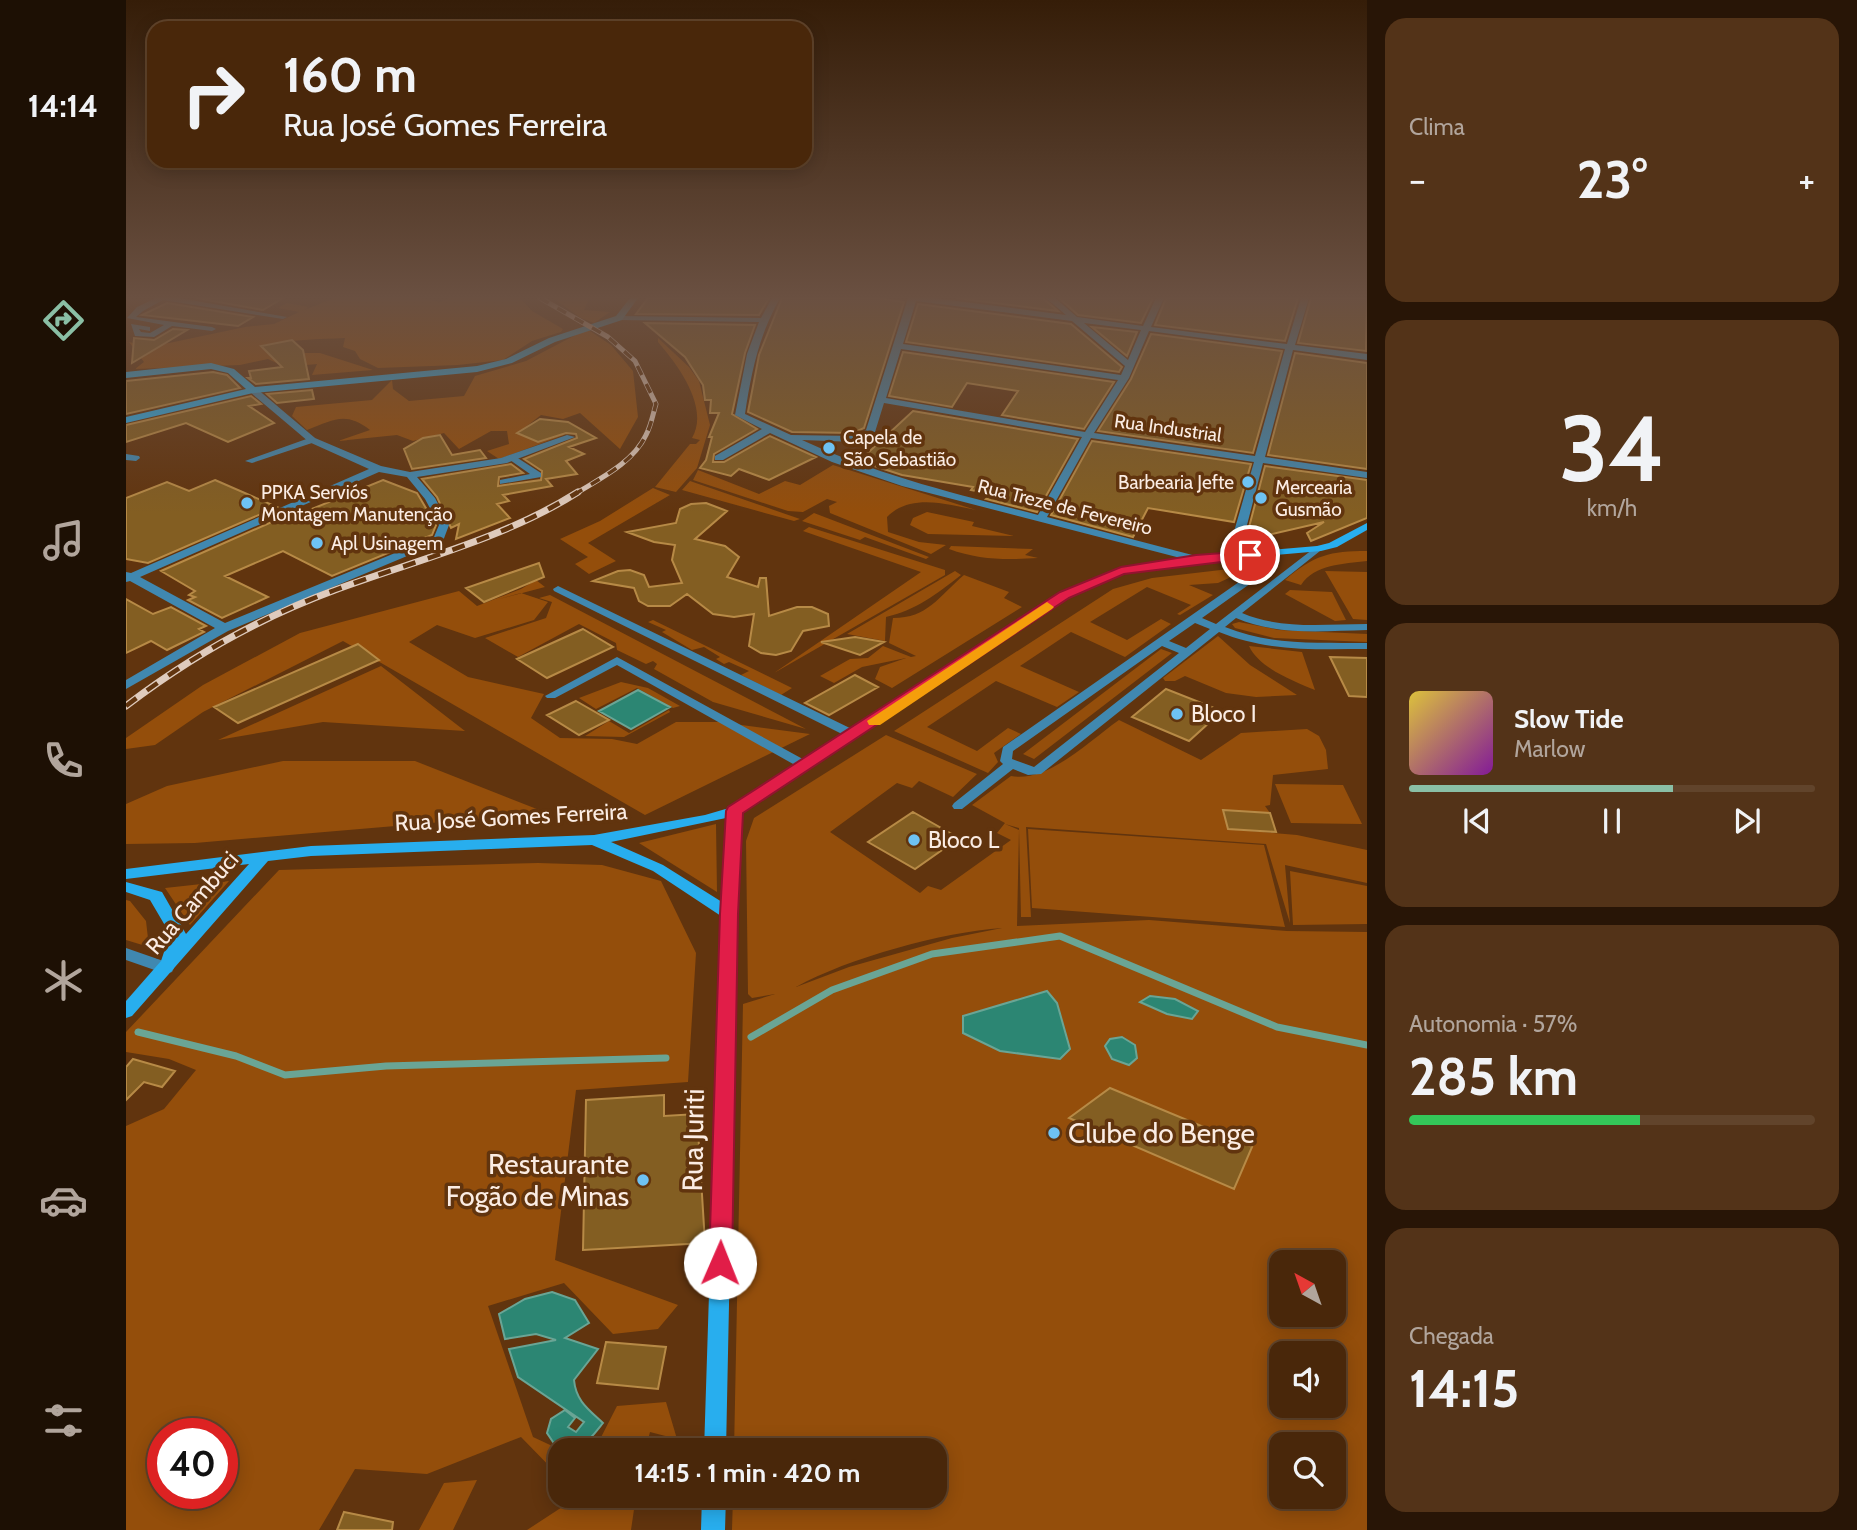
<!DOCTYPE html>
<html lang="pt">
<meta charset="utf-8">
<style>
:root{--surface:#49270a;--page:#533318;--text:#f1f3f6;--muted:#b1a59c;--line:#61442b;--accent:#8abfa5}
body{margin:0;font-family:Cabin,sans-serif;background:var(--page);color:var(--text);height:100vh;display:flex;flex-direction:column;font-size:26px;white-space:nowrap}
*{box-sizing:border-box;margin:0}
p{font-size:23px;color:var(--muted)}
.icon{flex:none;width:38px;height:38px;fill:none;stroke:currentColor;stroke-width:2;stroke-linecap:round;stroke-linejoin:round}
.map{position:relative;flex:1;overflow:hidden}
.drawer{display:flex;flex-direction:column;gap:18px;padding:18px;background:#281506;width:490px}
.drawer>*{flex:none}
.hud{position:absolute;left:21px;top:21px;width:665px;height:147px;border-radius:21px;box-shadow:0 4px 18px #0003,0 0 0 2px var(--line);background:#49270a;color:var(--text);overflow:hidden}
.needle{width:46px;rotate:320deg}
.buttons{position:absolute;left:1143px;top:1250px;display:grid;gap:14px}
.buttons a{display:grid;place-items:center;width:77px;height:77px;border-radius:14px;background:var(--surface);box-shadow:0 4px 18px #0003,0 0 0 2px var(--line);font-size:35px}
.speed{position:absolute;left:21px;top:1418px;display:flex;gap:14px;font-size:35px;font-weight:700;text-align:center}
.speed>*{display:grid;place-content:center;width:91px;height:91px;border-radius:50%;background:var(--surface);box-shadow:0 4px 18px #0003,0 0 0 2px var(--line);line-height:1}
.speed .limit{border:10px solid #d22;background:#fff;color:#111}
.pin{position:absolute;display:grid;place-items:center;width:60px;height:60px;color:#fff;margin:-30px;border:4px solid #fff;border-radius:50%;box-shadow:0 2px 7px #0007}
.me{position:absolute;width:77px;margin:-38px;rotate:1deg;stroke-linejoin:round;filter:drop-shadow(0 0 5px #0008)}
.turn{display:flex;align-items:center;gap:24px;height:147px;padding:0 21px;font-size:32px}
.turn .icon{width:91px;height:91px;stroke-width:2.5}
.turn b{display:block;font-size:49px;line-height:60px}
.big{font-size:52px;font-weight:800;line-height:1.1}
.drawer .widget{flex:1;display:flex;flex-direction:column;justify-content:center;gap:10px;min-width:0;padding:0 24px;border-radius:21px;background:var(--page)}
.drawer .dial{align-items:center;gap:0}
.dial b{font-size:91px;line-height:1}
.song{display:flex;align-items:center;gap:21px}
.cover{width:84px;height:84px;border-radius:10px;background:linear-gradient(135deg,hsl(50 70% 55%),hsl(290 70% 35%))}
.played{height:7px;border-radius:4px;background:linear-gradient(90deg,var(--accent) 65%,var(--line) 65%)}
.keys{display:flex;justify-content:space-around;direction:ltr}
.heat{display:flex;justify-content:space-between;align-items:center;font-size:38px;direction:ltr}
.charge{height:10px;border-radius:5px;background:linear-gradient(90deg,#34c759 57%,var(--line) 0)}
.trip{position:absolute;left:422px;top:1438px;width:399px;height:70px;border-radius:21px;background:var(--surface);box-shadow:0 4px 18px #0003,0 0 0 2px var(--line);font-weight:800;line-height:70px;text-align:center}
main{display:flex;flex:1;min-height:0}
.menu{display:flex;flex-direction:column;width:126px;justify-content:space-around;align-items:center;background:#1d1004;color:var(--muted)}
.menu .icon{width:49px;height:49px}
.menu .selected{color:var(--accent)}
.menu b{font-size:32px;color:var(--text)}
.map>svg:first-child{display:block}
.green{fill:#944e0b;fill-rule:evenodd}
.water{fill:#2c8673;stroke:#6aa595;stroke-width:2}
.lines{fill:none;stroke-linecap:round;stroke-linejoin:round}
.stream{stroke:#6aa595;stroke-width:7}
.building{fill:#835e22;stroke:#b78a46;stroke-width:2}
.lane{fill:#4088b0;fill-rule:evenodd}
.street{fill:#4088b0;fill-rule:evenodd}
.secondary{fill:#28aeee;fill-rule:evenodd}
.rail-far1-casing{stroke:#dfcbbd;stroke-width:5}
.rail-casing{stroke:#dfcbbd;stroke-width:7}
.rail-far1{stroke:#61340e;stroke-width:3.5;stroke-dasharray:10;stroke-linecap:butt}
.rail{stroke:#61340e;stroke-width:4.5;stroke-dasharray:13;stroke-linecap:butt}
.route{fill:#e11d48;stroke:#92132f;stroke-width:2}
.slow{fill:#f59e0b}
.poi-dot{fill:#6ec2f3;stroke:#61340e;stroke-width:2.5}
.labels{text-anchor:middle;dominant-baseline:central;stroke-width:7;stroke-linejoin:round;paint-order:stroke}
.far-street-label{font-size:19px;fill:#fbece3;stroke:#61340e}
.far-poi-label{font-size:19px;fill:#fbece3;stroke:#61340e;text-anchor:start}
.poi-label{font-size:23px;fill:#fbece3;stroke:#61340e;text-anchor:start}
.street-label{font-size:23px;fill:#fbece3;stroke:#61340e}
.near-poi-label{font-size:28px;fill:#fbece3;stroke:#61340e;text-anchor:start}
.near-street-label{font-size:28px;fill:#fbece3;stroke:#61340e}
</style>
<main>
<nav class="menu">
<b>14:14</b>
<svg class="icon selected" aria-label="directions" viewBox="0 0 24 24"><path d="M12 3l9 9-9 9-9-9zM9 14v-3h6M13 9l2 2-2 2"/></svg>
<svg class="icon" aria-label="music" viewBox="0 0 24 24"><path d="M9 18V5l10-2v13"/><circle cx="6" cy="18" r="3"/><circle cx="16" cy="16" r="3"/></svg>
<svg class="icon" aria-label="phone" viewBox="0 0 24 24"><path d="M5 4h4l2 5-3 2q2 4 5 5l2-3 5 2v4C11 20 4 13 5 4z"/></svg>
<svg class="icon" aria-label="climate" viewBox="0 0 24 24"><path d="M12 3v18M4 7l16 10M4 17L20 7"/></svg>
<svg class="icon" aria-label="car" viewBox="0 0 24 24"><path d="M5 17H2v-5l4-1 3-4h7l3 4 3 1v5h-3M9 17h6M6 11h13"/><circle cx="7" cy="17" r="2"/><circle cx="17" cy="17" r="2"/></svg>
<svg class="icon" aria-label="filters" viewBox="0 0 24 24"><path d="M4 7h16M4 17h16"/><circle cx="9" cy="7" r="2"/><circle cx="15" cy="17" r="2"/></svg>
</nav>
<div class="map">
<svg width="1241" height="1530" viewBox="0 0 1241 1530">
<rect width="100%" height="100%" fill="#61340e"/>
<path class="green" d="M209,298H292L314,302L324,298H394L406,311L437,329L435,332L406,341L377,360L332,365L252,368L234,359L229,351L217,347L219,338C192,339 165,340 137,345L176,353H194L247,370L186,375L191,364L159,367L142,359L114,365L9,369L18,362L3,342L21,346L43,343L119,327L148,324L173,312L152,308L161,303L183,307L178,310Z
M427,298L492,299H463L458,310L484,312L468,323L455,318Z
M461,329L485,345L507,371L512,417L494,449L454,413L437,419L415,415L401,426L438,435L373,459L361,451L383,444L381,431H365L333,449L318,433L287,441L271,435L212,441L244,430C219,411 208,420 181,430L166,416L170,407L246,400L266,380L267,389L283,401L338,396L349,376L400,361Z
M532,338L563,367L573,381L584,425L571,468L550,492L529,487L564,444H570L574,440L566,438C584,407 551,364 532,342Z
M707,465L850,510C821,504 784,493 761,517L762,532L793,542L820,545L805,554L704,513L703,506L711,502L701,499L677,512L662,511L567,480L572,470L633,494L659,481L674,485Z
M564,481L674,519L668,521L556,490Z
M527,488L544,495L462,543L490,561L463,574L449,564L462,557L434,539L474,521Z
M801,512L848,522L846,526L888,536L802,534L784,525L787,518Z
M688,513L803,557L800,559L739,537L734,540L676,521Z
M683,527L819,570V575L648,673L795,572L677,531Z
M825,546L907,549L899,555L912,558C880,560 853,560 823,549Z
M1241,551V561C1217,564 1189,564 1175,585L1159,580C1188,555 1204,551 1241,551Z
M1129,566L1092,583L1063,585L1087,595L1054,615L1051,614L1065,605L1021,587L964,622L1001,640L1035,619L1045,624L999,657L945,632L894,666L953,692L931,707L870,681L801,727L851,751L882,728L895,734L868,753L872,762L862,773L768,731L987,589L1026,578Z
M829,571L835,575C811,594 790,610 760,617L759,641L721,634Z
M1199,571L1241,572V620L1227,619Z
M838,575L883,592L878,598L896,607L766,688L749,679L754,667L780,658L736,667L708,683L694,676L724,659L742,658L757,646L785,657L790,656L763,643L767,618C802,618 812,597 838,575Z
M410,580L419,587L373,599L395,593L422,602L408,620L349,638L311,625L283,642L342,677L418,694L405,718L434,738L486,739L511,744L550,722H593L684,734L519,815L217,641L77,712L29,745L0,749V738L77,685L174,633L333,591L351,606L395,589Z
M1164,590L1206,592L1220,620L1209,621L1159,594Z
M424,595L680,729L587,702L528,669L531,664L527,661L520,664L491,650L490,643L453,624L392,657L359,638L420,618L426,602L413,598Z
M527,620L666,688L655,695L615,675L623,671L603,662L598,664L590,659L594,657L578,647L566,650L536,632L540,630L522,622Z
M1113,622L1153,630L1241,634V642L1148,638L1109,628L1106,624Z
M1092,636L1124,665L1171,695L1130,697L1100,693L1059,676L1049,681H1039L1037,678Z
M1123,646L1176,652L1189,690C1167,681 1133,668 1123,646Z
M1035,649L1046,653L908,759L897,754Z
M255,666L339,731L197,722L92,740Z
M495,682L522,688L554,706L547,708L511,688L470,709L453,698Z
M543,710L544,712L498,737L459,736L483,721L503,733Z
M993,720L1075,760L1115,733L1181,729L1193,736L1200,750L1202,769L1147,775L1144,805L1139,806L1144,813L1098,810L1102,829L1171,835L1241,850V883L1159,865L1164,923L1140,844L900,827L905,917H895L893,828L879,824L893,830L891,926L1023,920L1161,931L1241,932V1530H606L607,1496H808V1451H608L617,1004L649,994L626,998L622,994L620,841L628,818L760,735L851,774L827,797L793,781L786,788L771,783L704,832L794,893L802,886L815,890L885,840L871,833L879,823L846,805L885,776C922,783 963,741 993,720ZM876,928L826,938L723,967L670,987C722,958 817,932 876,928ZM1155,1262H1208V1314H1155ZM1155,1353H1208V1405H1155ZM1155,1444H1208V1496H1155Z
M157,761H289L421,813L69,843L0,844V804L41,786Z
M1149,784L1217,785L1236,824L1165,823Z
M590,824L591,892L513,843Z
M902,829L1138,845L1159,927L906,908Z
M412,863L476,865L535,881L570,953L562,1082L450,1090L429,1260L552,1305L532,1329L487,1334L438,1283L362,1306L407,1437L437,1451H434V1477L395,1437L301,1474L229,1469L193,1530H0V1126L38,1109L70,1070L43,1059L0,1052V1032L153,870ZM37,1433H96V1493H37Z
M1164,871L1241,886V924L1167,925Z
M103,881L64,925L39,888Z
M0,900L4,901L20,921L23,947L0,940Z
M540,1402L551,1439L524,1432L519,1451H468L491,1406Z
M351,1480L327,1530H293L318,1483Z
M453,1496H510L505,1530H401Z"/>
<path class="water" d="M512,690L544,707L505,729L473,711Z
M921,991L931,1003L944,1049L934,1059L874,1051L837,1033V1016Z
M1024,996L1049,999L1072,1011L1066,1019L1041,1014L1014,1002Z
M996,1037L1009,1045L1011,1058L1003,1065L986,1059L979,1046L984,1039Z
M426,1292L449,1300L463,1323L439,1338L472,1349L448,1380C450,1401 462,1409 477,1423C462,1442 455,1454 429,1445L421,1433L425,1419L439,1410L449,1418L442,1427L450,1432L458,1422L392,1377L383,1349L430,1340L410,1334L379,1339L373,1314L399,1299Z"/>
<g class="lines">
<path class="stream" d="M12,1032L110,1056L159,1075L260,1066L540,1058
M625,1037L706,990L806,954L934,936L1151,1027L1241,1045"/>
</g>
<path class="building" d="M70,298H157L137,310Z
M522,298H643L633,315L510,314Z
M656,298H751L778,302L738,428L727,433L666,432L622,412L633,355Z
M830,298H917L932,311Z
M933,298H1027L1015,323L952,315Z
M1040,298H1172L1159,341L1029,325Z
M1185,298H1241L1240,351L1172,343Z
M41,303L127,317L112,326L16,315Z
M792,304L945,324L996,367L993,372L780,342Z
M519,323L629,325L619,353L606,414L631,429L588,454L587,462H598L644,436L690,457L643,480L613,469L605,476L574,468L580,460L586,437H583L593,413H584L585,400H579L577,385L559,357Z
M966,327L1011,332L1001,356Z
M47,329L61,330L6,363L8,338L28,340Z
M1025,334L1156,351L1127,453L972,431L1005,379Z
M166,340L177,350L183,379L130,384L122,378H125L123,371L156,367L135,346Z
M777,352L988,382L958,429L876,415L892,391L841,383L826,407L763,396Z
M1169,353L1241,363V469L1142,455Z
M87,372L101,375L114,388L0,414V381Z
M186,390L188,399L151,403L141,394Z
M125,396L135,404L123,406L148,423L102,442L60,423L0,442V425Z
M787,411L952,439L911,512L860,499L866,494L845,490L847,487L776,475L733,461Z
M414,419L442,422L470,438L443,447L458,454L440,461L451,474L420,479L426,486L377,495L383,501L371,504L384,518L330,539L333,524L325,528L311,497L296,479L385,464L397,473L373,477L372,486L415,480L416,471L398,459L451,438L450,434L440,433L412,442L391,433Z
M314,435L326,455L354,450L360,458L286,469L278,449L297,438Z
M966,441L1125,464L1108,522L1022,508L1007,537L925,515Z
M1139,466L1241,480V518L1185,541L1181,533L1198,522L1124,539L1122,531Z
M89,480L151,507L22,563L0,559V498L41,482L63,491Z
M257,480L291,493L310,525L306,535L206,576L157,551L99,576L142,597L96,618L62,600L69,597L63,595L69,591L35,571L166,513L171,515Z
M580,503L601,511L569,539L599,546L613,557L601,577L632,587L634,578H640L643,616L671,607H686L702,614L703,626L677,631L665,651L650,655L635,653L623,646L628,614L608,617L587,614L561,594L544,606H522L513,601L508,588L467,581L492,571L504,570L518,575L523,587L556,583L546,560L549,545L528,542L501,532L550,523L554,509L565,504Z
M413,563L418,577L358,602L340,588Z
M0,599L27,614L45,607L80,626L73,629L78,632L41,650L25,641L0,653Z
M457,629L487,647L421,678L391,659Z
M729,637L758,642L734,655L695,642Z
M232,644L253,660L112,723L88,707Z
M1204,657L1241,658V697L1223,696Z
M729,675L752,687L703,715L679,703Z
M1040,689L1096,711L1063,741L1006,717Z
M450,701L483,720L453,735L421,715Z
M1097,810L1144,813L1150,832L1102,829Z
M787,812L833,838L789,869L742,842Z
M7,1059L49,1071L36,1087L18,1082L0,1100V1067Z
M984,1088L1126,1147L1108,1189L943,1118Z
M538,1095V1116L571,1114L579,1243L457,1250L460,1100Z
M480,1342L540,1347L532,1389L471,1383Z
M218,1512L267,1522L266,1530H211Z"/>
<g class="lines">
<path class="lane" d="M30,298H53L161,317L157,319L37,300L17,311L10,317L86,327L90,329L86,331L46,326L28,337L9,336L5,324L24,327V331L13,329L15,332L24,333L38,325L1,318L11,307Z
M186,437L189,438V442L126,463L119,461Z
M0,454L13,456L14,458L10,461L0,460Z
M387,455L415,473V477L374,484V480L404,474L384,460L383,458Z
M1191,546L1196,549L1194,551L1116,613C1156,630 1199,624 1241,624V630C1197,631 1152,636 1110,618L1099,627C1146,646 1191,642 1241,643V649C1188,649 1143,652 1093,632L915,774L902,775L887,769L836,809H828L826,806L828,803L877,764L874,761L877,747L1133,568L1137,552L1140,551L1145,554L1142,571L1076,618L1090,624ZM1069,623L1084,629L1060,648L1043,641ZM1036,646L1053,653L908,767L886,759L887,751Z
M432,586L732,732L734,735L732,738H724L428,591L427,589Z
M491,657L684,763L686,766L680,770L676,769L491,665L429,698H421L419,696Z"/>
<path class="street" d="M646,298H654C633,335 625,373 619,414L665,435L728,436L740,430L782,298H807L940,315L920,298H929L951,317L1017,326L1030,298H1038L1025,327L1161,344L1175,298H1183L1169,345L1241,354V360L1167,350L1139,457L1241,472V478L1137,463L1113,556L1107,559L1101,556L1128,462L965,438L921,517L1074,557L1076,559L1070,562L776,486L706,462L644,433L597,460H589V456L636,429L609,415L621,354L633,322L493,320L489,318L493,316L635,318ZM790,301L946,321L999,366L995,375L777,344ZM958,323L1015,330L1002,360ZM1023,331L1159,349L1129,456L968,433L1003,378ZM775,349L992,380L959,432L760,398ZM758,403L956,437L912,515C831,494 751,475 676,440L730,442L749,432Z
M124,388H130L189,438L255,466L284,472L375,458L441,435L449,437L381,463L291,477L309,498L323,525L317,541L102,631L0,689V680L89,628L4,581L0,582V572L5,573L243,469L183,442L124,392ZM253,472L281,477L299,499L313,525L308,537L99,623L14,577Z
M0,948L46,964L48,968L46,972L40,974L0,960Z"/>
<path class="secondary" d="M504,298H512L496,320L429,342L386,363L351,372L127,393L0,423V417L120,389L102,373L85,369L0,378V372L85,363L108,369L129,387L351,366L380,359L423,338L490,316Z
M1241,523V530L1211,547L1195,551L1070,562L997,574L942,598L615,813L611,914L600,1451H578L595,916L527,871L466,845L185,856L142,861L6,1016L0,1018V1001L35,961L44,934L24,900L0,892V882L36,892L60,934L123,864L0,879V869L185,846L468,835L579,815L603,808L629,792L934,592L994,568L1070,556L1191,546L1203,543ZM600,818L596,902L537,865L485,842Z
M576,1496H600L599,1530H575Z"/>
<g class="rail-far1-casing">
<path id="rail-far1" d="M414,298L482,337L509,361L530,404C527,414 525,426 520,435C507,463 473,479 449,494"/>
</g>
<g class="rail-casing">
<path id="rail" d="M0,706C64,657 133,618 209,590C290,560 378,539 452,492"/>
</g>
<use href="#rail-far1" class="rail-far1"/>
<use href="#rail" class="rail"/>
</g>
<linearGradient id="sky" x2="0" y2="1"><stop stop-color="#351d08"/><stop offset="0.58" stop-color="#6a5041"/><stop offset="1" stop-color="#6a5041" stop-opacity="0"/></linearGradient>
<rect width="1241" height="513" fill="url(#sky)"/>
<path class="route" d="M1124,551L1130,555L1128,558L998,574L943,598L617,813L612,914L606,1263L602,1270L594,1273L586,1270L583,1263L594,914L600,811L602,807L934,592L995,567L1070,555Z"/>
<path class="slow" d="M921,602L928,607L926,609L754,725H743L741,721Z"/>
<g class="poi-dot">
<circle cx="703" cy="448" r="7"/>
<circle cx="1122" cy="482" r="7"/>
<circle cx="1135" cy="498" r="7"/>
<circle cx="121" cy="503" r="7"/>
<circle cx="191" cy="543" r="7"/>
<circle cx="1051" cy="714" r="7"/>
<circle cx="788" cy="840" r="7"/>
<circle cx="928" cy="1133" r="7"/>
<circle cx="517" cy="1180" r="7"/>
</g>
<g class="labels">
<g class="far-street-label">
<text transform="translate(1042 428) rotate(8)">Rua Industrial</text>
<text transform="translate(939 507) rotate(14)">Rua Treze de Fevereiro</text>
</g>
<g class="far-poi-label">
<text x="717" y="437">Capela de<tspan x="717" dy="22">São Sebastião</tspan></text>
<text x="1108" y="482" text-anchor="end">Barbearia Jefte</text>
<text x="1149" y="487">Mercearia<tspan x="1149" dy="22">Gusmão</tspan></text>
<text x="135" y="492">PPKA Serviós<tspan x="135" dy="22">Montagem Manutenção</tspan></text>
<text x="205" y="543">Apl Usinagem</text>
</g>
<g class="poi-label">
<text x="1065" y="714">Bloco I</text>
<text x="802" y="840">Bloco L</text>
</g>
<g class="street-label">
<text transform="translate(385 817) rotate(-3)">Rua José Gomes Ferreira</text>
<text transform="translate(66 903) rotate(-49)">Rua Cambuci</text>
</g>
<g class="near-poi-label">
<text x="942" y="1133">Clube do Benge</text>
<text x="503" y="1164" text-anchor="end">Restaurante<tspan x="503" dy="32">Fogão de Minas</tspan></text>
</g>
<g class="near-street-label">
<text transform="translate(567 1140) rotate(-89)">Rua Juriti</text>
</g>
</g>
</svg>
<div class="buttons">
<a><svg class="needle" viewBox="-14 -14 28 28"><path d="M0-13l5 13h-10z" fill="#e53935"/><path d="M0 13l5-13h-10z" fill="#b1a59c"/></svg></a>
<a><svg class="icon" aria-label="sound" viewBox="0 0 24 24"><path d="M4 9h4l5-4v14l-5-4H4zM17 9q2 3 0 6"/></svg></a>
<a><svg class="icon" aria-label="search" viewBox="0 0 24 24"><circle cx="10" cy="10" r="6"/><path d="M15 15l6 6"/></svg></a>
</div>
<div class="speed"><div class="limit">40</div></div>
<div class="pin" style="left:1124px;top:555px;background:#d93025"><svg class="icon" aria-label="arrive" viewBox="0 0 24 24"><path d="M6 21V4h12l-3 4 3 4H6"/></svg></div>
<svg class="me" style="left:594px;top:1263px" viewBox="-20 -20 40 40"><circle r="19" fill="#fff"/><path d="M0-13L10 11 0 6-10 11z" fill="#e11d48"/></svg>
<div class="trip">14:15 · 1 min · 420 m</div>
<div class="hud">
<div class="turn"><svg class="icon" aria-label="right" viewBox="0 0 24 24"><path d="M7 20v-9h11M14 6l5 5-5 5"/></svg><div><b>160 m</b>Rua José Gomes Ferreira</div></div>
</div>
</div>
<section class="drawer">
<div class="widget"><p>Clima</p>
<div class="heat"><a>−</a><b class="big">23°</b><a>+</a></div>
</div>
<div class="widget dial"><b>34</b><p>km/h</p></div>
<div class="widget">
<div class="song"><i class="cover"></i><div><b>Slow Tide</b><p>Marlow</p></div></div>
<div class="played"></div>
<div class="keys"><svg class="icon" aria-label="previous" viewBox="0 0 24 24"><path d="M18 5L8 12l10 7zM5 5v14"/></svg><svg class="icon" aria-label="pause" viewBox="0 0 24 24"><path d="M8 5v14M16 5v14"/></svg><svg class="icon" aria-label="next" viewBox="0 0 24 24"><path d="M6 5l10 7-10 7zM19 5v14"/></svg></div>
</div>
<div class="widget"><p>Autonomia · 57%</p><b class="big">285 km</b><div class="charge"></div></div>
<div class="widget"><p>Chegada</p><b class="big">14:15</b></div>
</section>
</main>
